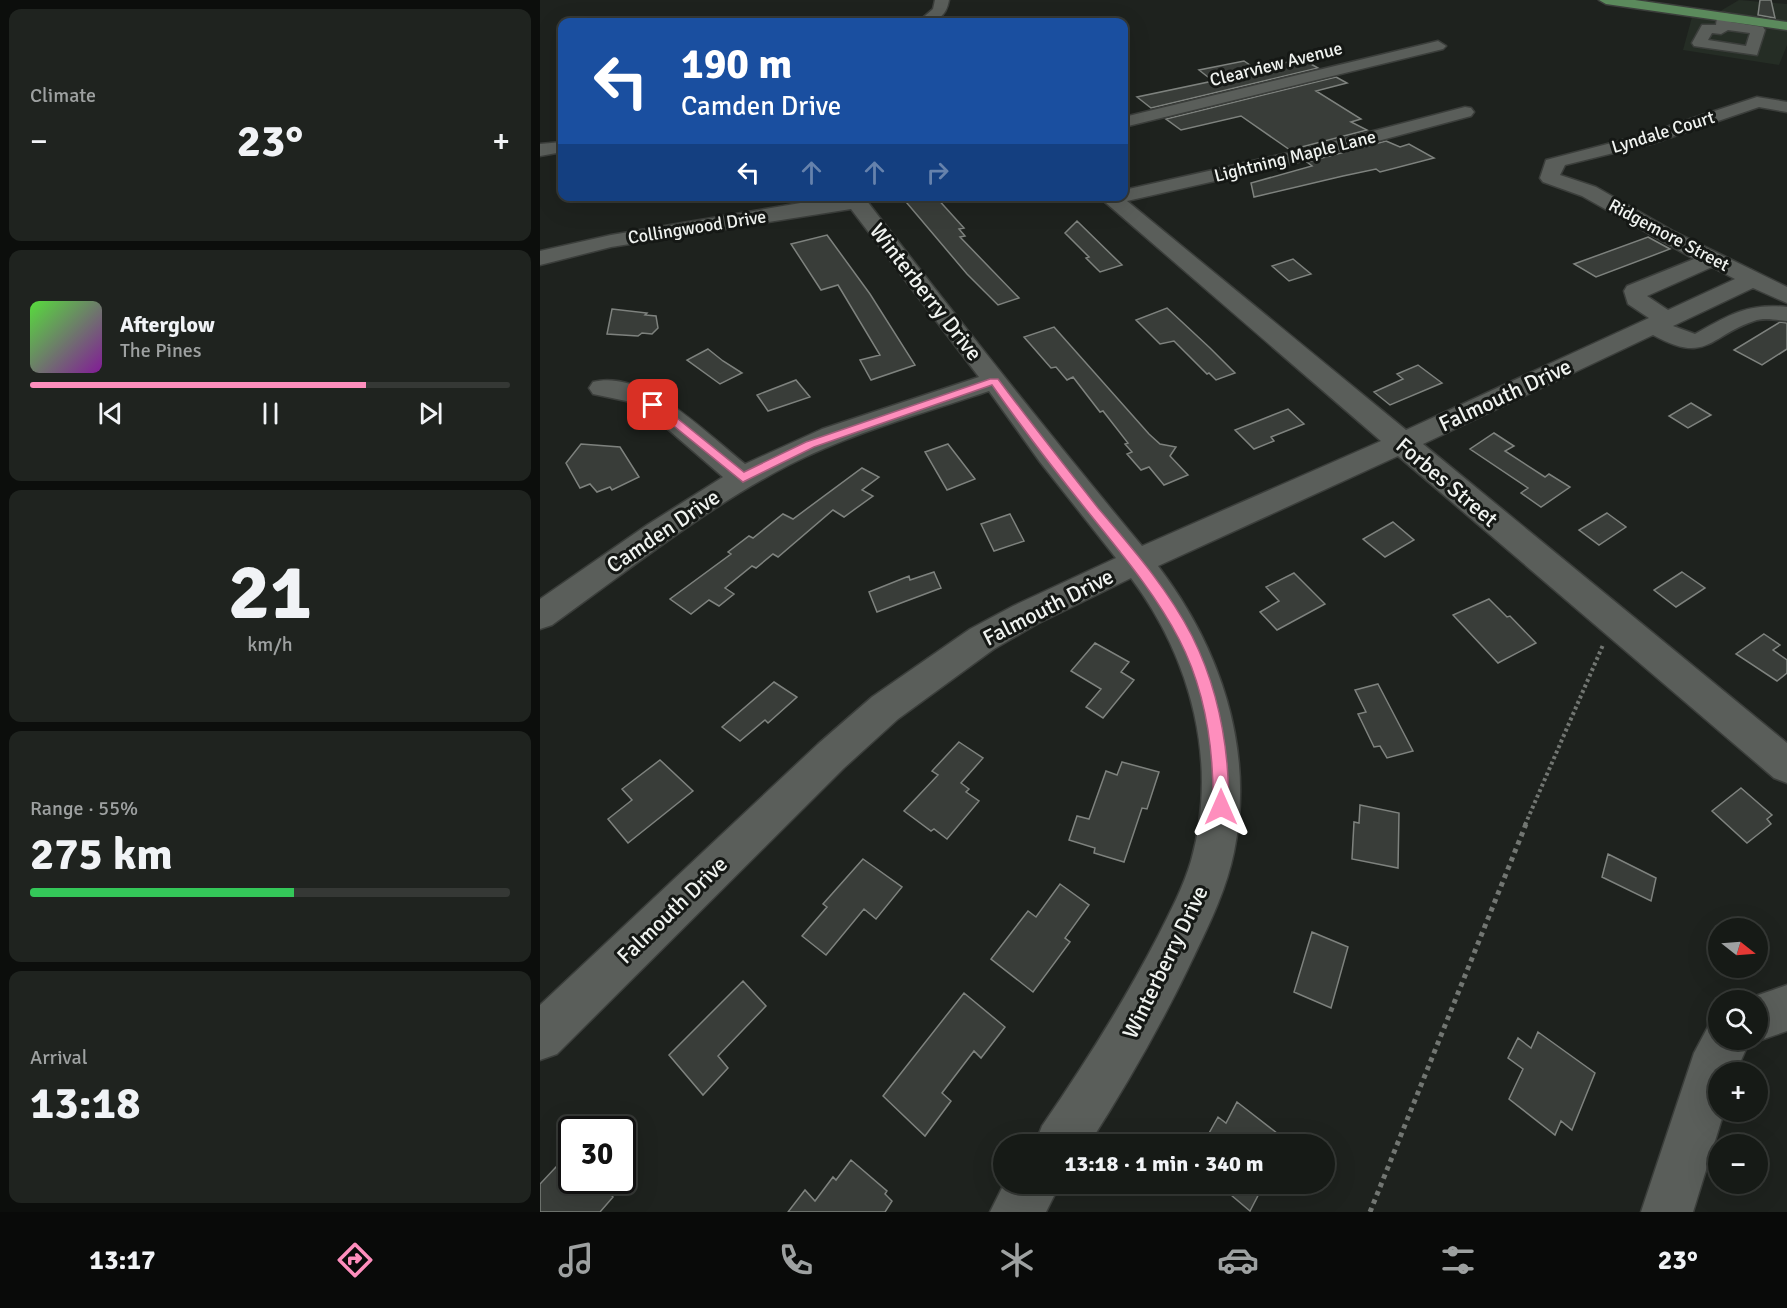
<!DOCTYPE html>
<meta charset="utf-8">
<style>
:root{--surface:#161a16;--page:#1f231f;--text:#f1f3f6;--muted:#9ea1a1;--line:#353835;--accent:#fe8ebd}
body{margin:0;font-family:Signika,sans-serif;background:var(--page);color:var(--text);height:100vh;display:flex;flex-direction:column;font-size:22px;white-space:nowrap}
*{box-sizing:border-box;margin:0}
p{font-size:20px;color:var(--muted)}
.icon{flex:none;width:33px;height:33px;fill:none;stroke:currentColor;stroke-width:2;stroke-linecap:round;stroke-linejoin:round}
.map{position:relative;flex:1;overflow:hidden}
.drawer{display:flex;flex-direction:column;gap:9px;padding:9px;background:#0c0e0c;width:540px}
.drawer>*{flex:none}
.hud{position:absolute;left:18px;top:18px;width:570px;height:183px;border-radius:12px;box-shadow:0 6px 24px #0002,0 0 0 2px var(--line);background:#1a4fa0;color:#fff;overflow:hidden}
.needle{width:39px;rotate:107deg}
.fabs{position:absolute;left:1168px;top:918px;display:grid;gap:12px}
.fabs a{display:grid;place-items:center;width:60px;height:60px;border-radius:50%;background:var(--surface);box-shadow:0 6px 24px #0002,0 0 0 2px var(--line);font-size:30px}
.speed{position:absolute;left:18px;top:1116px;display:flex;gap:12px;font-size:30px;font-weight:700;text-align:center}
.speed>*{display:grid;place-content:center;width:78px;height:78px;border-radius:50%;background:var(--surface);box-shadow:0 6px 24px #0002,0 0 0 2px var(--line);line-height:1}
.speed .limit{border:3px solid #111;border-radius:9px;background:#fff;color:#111}
.pin{position:absolute;display:grid;place-items:center;width:51px;height:51px;color:#fff;margin:-26px;border-radius:12px;box-shadow:0 3px 9px #0006}
.me{position:absolute;width:66px;margin:-33px;rotate:0deg;stroke-linejoin:round;filter:drop-shadow(0 0 4px #0008)}
.turn{display:flex;align-items:center;gap:21px;height:126px;padding:0 24px;font-size:27px}
.turn .icon{width:78px;height:78px;stroke-width:2.5}
.turn b{display:block;font-size:42px;line-height:51px}
.lanes{display:flex;align-items:center;height:57px;padding:0 24px;background:#0003;justify-content:center;gap:30px;direction:ltr}
.lanes .off{opacity:.35}
.big{font-size:45px;font-weight:800;line-height:1.1}
.drawer .tile{flex:1;display:flex;flex-direction:column;justify-content:center;gap:9px;min-width:0;padding:0 21px;border-radius:12px;background:var(--page)}
.drawer .dial{align-items:center;gap:0}
.dial b{font-size:78px;line-height:1}
.song{display:flex;align-items:center;gap:18px}
.cover{width:72px;height:72px;border-radius:9px;background:linear-gradient(135deg,hsl(110 70% 55%),hsl(290 70% 35%))}
.played{height:6px;border-radius:3px;background:linear-gradient(90deg,var(--accent) 70%,var(--line) 70%)}
.keys{display:flex;justify-content:space-around;direction:ltr}
.heat{display:flex;justify-content:space-between;align-items:center;font-size:33px;direction:ltr}
.charge{height:9px;border-radius:4px;background:linear-gradient(90deg,#34c759 55%,var(--line) 0)}
.trip{position:absolute;left:453px;top:1134px;width:342px;height:60px;border-radius:30px;background:var(--surface);box-shadow:0 6px 24px #0002,0 0 0 2px var(--line);font-weight:800;line-height:60px;text-align:center}
.tabs{display:flex;height:96px;justify-content:space-around;align-items:center;background:#090a09;color:var(--muted)}
.tabs .icon{width:42px;height:42px}
.tabs .active{color:var(--accent)}
.tabs b{font-size:27px;color:var(--text)}
main{display:flex;flex:1;min-height:0}
.map>svg:first-child{display:block}
.built{fill:#252d25}
.building{fill:#393d39;stroke:#7e827e;stroke-width:1.5}
.lines{fill:none;stroke-linecap:round;stroke-linejoin:round}
.minor-casing{stroke:#3b3e3b;stroke-width:3}
.major-casing{stroke:#3b3e3b;stroke-width:3}
.path-far1{stroke:#727672;stroke-width:4;stroke-dasharray:3 3;stroke-linecap:butt}
.path{stroke:#727672;stroke-width:5;stroke-dasharray:4.5 4.5;stroke-linecap:butt}
.minor{fill:#5a5e5a;fill-rule:evenodd}
.major{fill:#5b8a5c;fill-rule:evenodd}
.route{fill:#fe8ebd;stroke:#a55c7b;stroke-width:1.5}
.labels{text-anchor:middle;dominant-baseline:central;stroke-width:6;stroke-linejoin:round;paint-order:stroke}
.far-street-label{font-size:18px;fill:#f0f3f0;stroke:#151815}
.street-label{font-size:22px;fill:#f0f3f0;stroke:#151815}
</style>
<main>
<section class="drawer">
<div class="tile"><p>Climate</p>
<div class="heat"><a>−</a><b class="big">23°</b><a>+</a></div>
</div>
<div class="tile">
<div class="song"><i class="cover"></i><div><b>Afterglow</b><p>The Pines</p></div></div>
<div class="played"></div>
<div class="keys"><svg class="icon" aria-label="previous" viewBox="0 0 24 24"><path d="M18 5L8 12l10 7zM5 5v14"/></svg><svg class="icon" aria-label="pause" viewBox="0 0 24 24"><path d="M8 5v14M16 5v14"/></svg><svg class="icon" aria-label="next" viewBox="0 0 24 24"><path d="M6 5l10 7-10 7zM19 5v14"/></svg></div>
</div>
<div class="tile dial"><b>21</b><p>km/h</p></div>
<div class="tile"><p>Range · 55%</p><b class="big">275 km</b><div class="charge"></div></div>
<div class="tile"><p>Arrival</p><b class="big">13:18</b></div>
</section>
<div class="map">
<svg width="1247" height="1212" viewBox="0 0 1247 1212">
<rect width="100%" height="100%" fill="#1e221e"/>
<path class="built" d="M1199,0L1247,4V22L1177,13Z
M1152,17L1247,30V45L1239,65L1143,50Z"/>
<path class="building" d="M1220,0H1231L1235,18L1218,15Z
M762,59L778,68L611,108L597,97L673,81L659,70L704,61L716,69Z
M796,77L807,83L776,91L821,119L811,122L827,130L750,150L701,116L641,130L626,119Z
M846,141L860,147L869,144L894,158L840,172L836,169L803,176L714,197L711,183L772,166L767,162Z
M361,196H395L424,228L419,229L425,236L420,237L479,298L458,305L427,274Z
M537,221L582,265L560,272L546,258L549,257L525,233Z
M287,235L330,294L375,365L331,380L320,360L340,355L298,285L281,290L251,244Z
M1108,237L1130,249L1056,277L1034,264Z
M753,259L771,274L749,281L732,266Z
M627,308L670,348L695,373L676,380L669,373L667,374L634,341L620,344L596,320Z
M72,309L107,313L105,315L116,316L118,328L112,334L102,333L98,336L67,334Z
M1240,322L1247,323V349L1222,365L1194,350Z
M514,327L609,434L620,444L636,447L630,456L648,475L624,485L609,467L601,470L587,454L592,452L585,444L588,443L563,411L560,412L533,377L527,380L516,367L511,368L484,337Z
M168,349L183,361L202,373L180,384L147,360Z
M878,365L902,383L850,405L834,392L863,379L857,374Z
M256,380L270,397L228,411L217,395Z
M1151,403L1171,415L1148,428L1129,416Z
M748,409L764,424L731,437L734,441L714,449L695,430Z
M954,433L974,446L965,451L1005,477L1009,474L1030,487L1001,507L981,493L988,488L930,449Z
M41,444L80,447L99,477L72,490L70,487L57,492L50,484L40,488L26,463Z
M408,444L435,479L407,490L385,452Z
M322,468L339,477L322,490L333,496L304,517L293,510L238,557L233,554L216,568L212,566L185,588L194,594L179,606L169,600L151,614L130,599L191,554L188,552L209,536L213,538L243,514L253,519Z
M1067,513L1086,527L1059,545L1039,530Z
M470,514L484,541L454,551L441,524Z
M853,522L874,540L845,557L823,539Z
M394,572L401,588L337,612L329,592L369,576L370,580Z
M1142,572L1165,588L1136,607L1114,590Z
M754,573L785,604L737,630L720,612L739,601L726,587Z
M949,599L967,617L970,616L996,643L958,663L913,615Z
M1224,634L1240,645L1233,650L1247,660V673L1237,681L1196,654Z
M555,643L589,662L581,672L594,680L563,718L546,707L561,689L531,671Z
M234,682L257,697L228,723L225,720L200,741L182,727Z
M838,684L873,751L847,758L840,746L834,747L818,714L826,712L815,690Z
M419,742L443,758L421,783L429,789L426,792L439,801L407,839L394,829L391,831L364,811L398,775L392,771Z
M120,760L153,791L88,843L68,819L92,800L82,789Z
M582,762L619,772L607,809L602,808L584,862L554,853L555,848L529,840L537,816L549,819L566,771L577,775Z
M1201,788L1232,815L1227,819L1231,824L1207,843L1172,811Z
M820,805L859,813L858,868L812,859L814,822L819,823Z
M1068,854L1116,878L1111,901L1062,877Z
M323,859L362,887L336,919L324,909L286,955L262,936L287,907L283,904Z
M520,884L549,905L525,938L530,942L493,992L451,959L488,911L496,917Z
M772,932L808,947L791,1008L754,992Z
M203,981L226,1006L178,1056L188,1068L163,1095L129,1055Z
M424,993L465,1027L441,1058L434,1051L402,1093L411,1101L385,1136L343,1096Z
M998,1032L1055,1073L1032,1130L1021,1121L1015,1135L969,1099L983,1069L968,1058L978,1038L991,1048Z
M697,1102L751,1144H663L678,1117L686,1123Z
M32,1150V1180H58L73,1197L60,1212H0V1184Z
M311,1160L347,1191L345,1194L352,1201L345,1212H248L265,1190L275,1201L293,1177L296,1180Z
M678,1184H724L710,1211Z"/>
<g class="lines">
<g class="minor-casing">
<path id="minor" d="M395,0H409C406,18 396,22 378,22L393,9Z
M1184,13L1189,14L1191,22L1223,27L1225,30L1217,55L1154,46L1152,43L1162,25H1176L1177,17ZM1188,30L1210,33L1206,46L1168,40L1172,33L1181,34Z
M898,41L906,46L903,49L584,127V117Z
M1217,97L1247,102V112L1219,107L1114,143L1025,165L1020,175L1056,187L1133,231L1247,287V303L1213,288L1133,326L1155,334C1189,315 1207,303 1247,307V321C1236,320 1224,317 1214,321C1169,336 1167,365 1113,335L883,444L1247,743V783L1234,778L858,456L618,566C680,647 715,749 694,852C687,887 671,921 655,954C624,1020 588,1083 549,1144H495L502,1126C544,1065 584,1002 618,936C630,912 643,888 651,861C679,763 651,658 591,578L497,624L454,649L358,719L304,768L17,1054L0,1060V1005L278,744L332,697L430,629L473,606L576,558L500,462L449,391C381,414 312,433 249,465C164,509 89,570 12,625L0,629V599L107,525L183,477L115,418L91,402L53,394L49,388L53,382C105,369 167,434 205,464L282,429L439,377L311,209L71,247L0,265V251L71,235L302,196H323C414,314 507,432 602,546L841,441L558,196H584V190L757,151L925,107L931,108L934,112L931,116L767,160L587,201L866,430L1109,318L1088,304L1084,291L1087,286L1154,259L1042,196L1003,182L1000,178L1006,160L1102,135ZM1172,267L1195,279L1128,310L1107,296Z
M22,142V152L0,156V144Z
M1247,985V1031L1218,1041L1214,1040H1218V1000H1204Z
M1179,1020V1040H1210L1196,1072H1179V1112H1184L1153,1212H1101L1154,1053L1170,1023Z
M464,1184H520L506,1212H450Z"/>
</g>
<g class="major-casing">
<path id="major" d="M1059,0H1095L1247,22V30L1066,4Z"/>
</g>
<path class="path-far1" d="M985,825L1063,645"/>
<path class="path" d="M830,1212L986,824"/>
<use href="#minor" class="minor"/>
<use href="#major" class="major"/>
</g>
<path class="route" d="M450,379H458C490,422 524,465 558,508C592,548 628,589 652,636C679,690 689,747 689,807L687,813L681,815L676,813L673,807C674,750 666,691 639,639C615,593 581,553 549,513C515,471 483,429 452,385L274,447L203,482L108,405L117,402L204,472L266,442Z"/>
<g class="labels">
<g class="far-street-label">
<text transform="translate(736 64) rotate(-14)">Clearview Avenue</text>
<text transform="translate(1123 132) rotate(-17)">Lyndale Court</text>
<text transform="translate(755 156) rotate(-14)">Lightning Maple Lane</text>
<text transform="translate(157 227) rotate(-9)">Collingwood Drive</text>
<text transform="translate(1129 235) rotate(28)">Ridgemore Street</text>
</g>
<g class="street-label">
<text transform="translate(386 292) rotate(52)">Winterberry Drive</text>
<text transform="translate(965 395) rotate(-25)">Falmouth Drive</text>
<text transform="translate(907 482) rotate(40)">Forbes Street</text>
<text transform="translate(123 531) rotate(-34)">Camden Drive</text>
<text transform="translate(508 607) rotate(-27)">Falmouth Drive</text>
<text transform="translate(132 910) rotate(-44)">Falmouth Drive</text>
<text transform="translate(625 962) rotate(-64)">Winterberry Drive</text>
</g>
</g>
</svg>
<div class="fabs">
<a><svg class="needle" viewBox="-14 -14 28 28"><path d="M0-13l5 13h-10z" fill="#e53935"/><path d="M0 13l5-13h-10z" fill="#9ea1a1"/></svg></a>
<a><svg class="icon" aria-label="search" viewBox="0 0 24 24"><circle cx="10" cy="10" r="6"/><path d="M15 15l6 6"/></svg></a>
<a>+</a>
<a>−</a>
</div>
<div class="speed"><div class="limit">30</div></div>
<div class="pin" style="left:113px;top:405px;background:#d93025"><svg class="icon" aria-label="arrive" viewBox="0 0 24 24"><path d="M6 21V4h12l-3 4 3 4H6"/></svg></div>
<svg class="me" style="left:681px;top:807px" viewBox="-20 -20 40 40"><path d="M0-17L14 15 0 8-14 15z" fill="#fe8ebd" stroke="#fff" stroke-width="4"/></svg>
<div class="trip">13:18 · 1 min · 340 m</div>
<div class="hud">
<div class="turn"><svg class="icon" aria-label="left" viewBox="0 0 24 24"><path d="M17 20v-9H6M10 6l-5 5 5 5"/></svg><div><b>190 m</b>Camden Drive</div></div>
<div class="lanes"><svg class="icon" aria-label="left" viewBox="0 0 24 24"><path d="M17 20v-9H6M10 6l-5 5 5 5"/></svg><svg class="icon off" aria-label="ahead" viewBox="0 0 24 24"><path d="M12 20V5M6 11l6-6 6 6"/></svg><svg class="icon off" aria-label="ahead" viewBox="0 0 24 24"><path d="M12 20V5M6 11l6-6 6 6"/></svg><svg class="icon off" aria-label="right" viewBox="0 0 24 24"><path d="M7 20v-9h11M14 6l5 5-5 5"/></svg></div>
</div>
</div>
</main>
<nav class="tabs">
<b>13:17</b>
<svg class="icon active" aria-label="directions" viewBox="0 0 24 24"><path d="M12 3l9 9-9 9-9-9zM9 14v-3h6M13 9l2 2-2 2"/></svg>
<svg class="icon" aria-label="music" viewBox="0 0 24 24"><path d="M9 18V5l10-2v13"/><circle cx="6" cy="18" r="3"/><circle cx="16" cy="16" r="3"/></svg>
<svg class="icon" aria-label="phone" viewBox="0 0 24 24"><path d="M5 4h4l2 5-3 2q2 4 5 5l2-3 5 2v4C11 20 4 13 5 4z"/></svg>
<svg class="icon" aria-label="climate" viewBox="0 0 24 24"><path d="M12 3v18M4 7l16 10M4 17L20 7"/></svg>
<svg class="icon" aria-label="car" viewBox="0 0 24 24"><path d="M5 17H2v-5l4-1 3-4h7l3 4 3 1v5h-3M9 17h6M6 11h13"/><circle cx="7" cy="17" r="2"/><circle cx="17" cy="17" r="2"/></svg>
<svg class="icon" aria-label="filters" viewBox="0 0 24 24"><path d="M4 7h16M4 17h16"/><circle cx="9" cy="7" r="2"/><circle cx="15" cy="17" r="2"/></svg>
<b>23°</b>
</nav>
